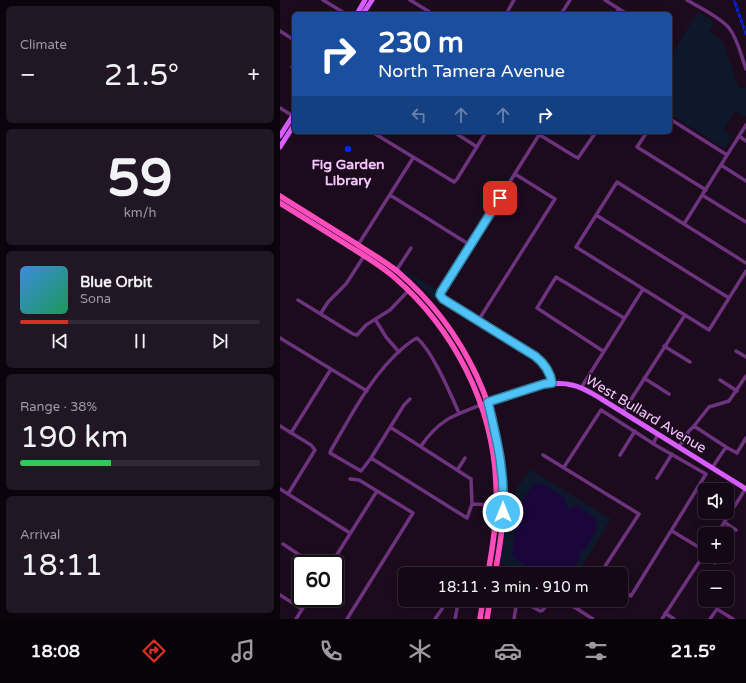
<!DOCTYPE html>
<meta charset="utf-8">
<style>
:root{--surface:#140816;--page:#211623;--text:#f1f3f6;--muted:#9d9aa1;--line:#332935;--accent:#d93025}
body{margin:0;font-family:"Varela Round",sans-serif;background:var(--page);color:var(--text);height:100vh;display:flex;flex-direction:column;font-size:15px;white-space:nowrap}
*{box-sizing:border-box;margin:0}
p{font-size:13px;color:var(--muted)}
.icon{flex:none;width:22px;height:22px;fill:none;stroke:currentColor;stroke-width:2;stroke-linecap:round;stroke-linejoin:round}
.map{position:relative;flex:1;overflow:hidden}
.sheet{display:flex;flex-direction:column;gap:6px;padding:6px;background:#0b040c;width:280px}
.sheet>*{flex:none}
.guide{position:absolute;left:12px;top:12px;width:380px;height:122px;border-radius:6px;box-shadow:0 2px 10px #0003,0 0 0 1px var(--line);background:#1a4fa0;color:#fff;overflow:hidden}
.controls{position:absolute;left:418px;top:483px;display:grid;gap:8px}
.controls a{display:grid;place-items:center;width:36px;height:36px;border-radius:6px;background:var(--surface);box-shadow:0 2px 10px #0003,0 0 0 1px var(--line);font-size:20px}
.speed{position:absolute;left:12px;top:555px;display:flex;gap:8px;font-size:20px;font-weight:700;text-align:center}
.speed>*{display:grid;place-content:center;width:52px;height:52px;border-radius:50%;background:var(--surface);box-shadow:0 2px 10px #0003,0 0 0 1px var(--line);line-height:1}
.speed .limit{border:2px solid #111;border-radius:6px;background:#fff;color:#111}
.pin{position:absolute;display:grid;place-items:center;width:34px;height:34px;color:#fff;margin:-17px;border-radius:8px;box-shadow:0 2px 6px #0006}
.me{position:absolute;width:44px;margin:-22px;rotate:0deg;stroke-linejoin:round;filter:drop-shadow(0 0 3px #0008)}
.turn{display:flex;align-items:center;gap:14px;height:84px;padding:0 20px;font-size:18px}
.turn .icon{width:52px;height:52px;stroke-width:2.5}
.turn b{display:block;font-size:28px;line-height:34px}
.lanes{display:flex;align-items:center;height:38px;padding:0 20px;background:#0003;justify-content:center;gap:20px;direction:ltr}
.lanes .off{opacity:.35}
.big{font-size:30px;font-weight:600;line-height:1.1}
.sheet .widget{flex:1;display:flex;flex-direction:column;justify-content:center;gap:6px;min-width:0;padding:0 14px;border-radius:6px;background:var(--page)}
.sheet .dial{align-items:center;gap:0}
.dial b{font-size:52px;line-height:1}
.song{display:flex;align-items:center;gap:12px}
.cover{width:48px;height:48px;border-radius:6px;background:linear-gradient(135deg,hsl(210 70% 55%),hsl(150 70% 35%))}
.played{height:4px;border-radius:2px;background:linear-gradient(90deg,var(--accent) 20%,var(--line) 20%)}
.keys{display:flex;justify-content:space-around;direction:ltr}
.heat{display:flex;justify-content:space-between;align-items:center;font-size:22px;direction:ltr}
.charge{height:6px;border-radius:3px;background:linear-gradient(90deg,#34c759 38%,var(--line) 0)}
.trip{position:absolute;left:118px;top:567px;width:230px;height:40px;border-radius:6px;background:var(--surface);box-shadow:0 2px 10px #0003,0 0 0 1px var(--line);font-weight:600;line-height:40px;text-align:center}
.dock{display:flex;height:64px;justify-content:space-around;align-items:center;background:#080309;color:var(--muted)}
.dock .icon{width:28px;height:28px}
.dock .active{color:var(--accent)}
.dock b{font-size:18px;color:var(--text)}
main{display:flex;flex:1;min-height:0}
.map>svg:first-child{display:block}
.green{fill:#0e182b}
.water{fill:#1a063a}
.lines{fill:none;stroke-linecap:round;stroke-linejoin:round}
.street{stroke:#6e337e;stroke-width:3.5}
.secondary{stroke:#da5dff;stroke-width:5}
.primary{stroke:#ff4dbd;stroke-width:5.5}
.rail-casing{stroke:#0026f1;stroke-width:2.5}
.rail{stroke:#1b0b1d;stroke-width:1;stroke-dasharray:3;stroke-linecap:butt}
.route-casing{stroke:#337fa1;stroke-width:10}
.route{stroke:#4fc3f7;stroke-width:7}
.poi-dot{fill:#0026f1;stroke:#1b0b1d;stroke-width:1.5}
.labels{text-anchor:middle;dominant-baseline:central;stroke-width:3;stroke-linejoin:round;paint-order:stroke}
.poi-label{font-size:14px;font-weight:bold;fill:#f7c6ff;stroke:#1b0b1d}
.street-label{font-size:14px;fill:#f7c6ff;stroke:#1b0b1d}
</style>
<main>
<section class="sheet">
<div class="widget"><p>Climate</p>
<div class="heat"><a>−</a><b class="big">21.5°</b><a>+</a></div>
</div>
<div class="widget dial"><b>59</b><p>km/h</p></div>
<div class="widget">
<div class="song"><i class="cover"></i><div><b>Blue Orbit</b><p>Sona</p></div></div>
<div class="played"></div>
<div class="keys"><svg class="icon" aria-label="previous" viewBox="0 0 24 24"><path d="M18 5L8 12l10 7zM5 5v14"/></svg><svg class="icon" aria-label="pause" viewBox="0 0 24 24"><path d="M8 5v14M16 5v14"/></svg><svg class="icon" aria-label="next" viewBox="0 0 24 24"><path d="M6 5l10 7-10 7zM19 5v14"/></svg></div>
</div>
<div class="widget"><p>Range · 38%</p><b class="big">190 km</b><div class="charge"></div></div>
<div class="widget"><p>Arrival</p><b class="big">18:11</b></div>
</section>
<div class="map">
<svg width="466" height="619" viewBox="0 0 466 619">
<rect width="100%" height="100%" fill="#1b0b1d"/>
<path class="green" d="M418,12L433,21V25L429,31L437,36L443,43L459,89L466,87V116H464L455,111L443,130L451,136L452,138L445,149L390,114V57Z
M123,269L158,291L154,301L137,283L123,272Z
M250,469L331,519L297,574H239L221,563L225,533L227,503Z"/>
<path class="water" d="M262,483L285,498L288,509L292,507L298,505L315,519L317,528L305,550H301L298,562L290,574H258L235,559L232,554L238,510L244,498L253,485Z"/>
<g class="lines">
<path class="street" d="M43,0L66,14
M130,0L153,14
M325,0L347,14
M407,0C420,8 440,17 449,28C458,39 461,56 466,69
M226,14L234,0
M281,14L290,0
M336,14L339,9
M0,31L14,40
M12,67L14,64
M0,108L13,116
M390,119L447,155
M92,132L174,182L177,179L206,132
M174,132L197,147
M255,132L294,156L298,158L316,132
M367,132L357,147L426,190
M259,135L161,292L160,295L163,299L255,356C264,363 270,371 272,383
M459,136L466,141
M441,165L466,181
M110,195L190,245
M422,195L466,222
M316,215L449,298
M404,224L466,125
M78,245L133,158
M466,263L337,182L296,247L429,330L466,271
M116,271L131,248
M18,300L73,334L77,335L86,325L110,310L129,290
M41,313L48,302L66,284L84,256
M95,319L106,337L119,352
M198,321L275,199L235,174
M0,338L87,391
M384,346L410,362
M323,351L257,308L276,277L344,318
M456,351L466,357
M364,378L389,394
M440,380L457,391
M301,388L363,289
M130,399L124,405L91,458L81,471L50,453L51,450C72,414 92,374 124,347C128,344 132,340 137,338C153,352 170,393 179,413
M343,412L405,315
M0,426L31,445L35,450L8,494
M11,433L51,369
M373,444L378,434
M141,446C159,420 172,416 201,405
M399,447L409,431L414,426
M446,447L414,426L429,407L449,401L466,376
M263,455L359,514L320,574
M340,455L355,431
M91,458L187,518L192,504L191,479L110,427
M284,467L321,410L377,446L426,474L351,596L341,590
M432,468L446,447L457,453L466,438
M178,469L185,458
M377,478L392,454
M0,489L70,533
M192,504L216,505
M444,522L456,530
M392,531L425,551
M437,534L466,488
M3,544L33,564
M423,556L435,563
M51,564L97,491
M0,595L22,609
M240,600L260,611L263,610L270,600
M283,600L313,619
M298,609L304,600
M385,613L394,619
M16,619L29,598
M67,619L133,513L79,480L70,479
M155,619L168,600
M175,619L177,609
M234,619L237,600
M382,619L425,553
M430,619L437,609L453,619"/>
<path class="secondary" d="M77,14L85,0
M83,14L92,0
M0,136L14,114
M0,147L14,125
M201,405C227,397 265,378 292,385C303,387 313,394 323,400L466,489"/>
<path class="primary" d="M0,196C24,211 48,226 72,241C87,251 103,260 117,271C185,329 226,415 224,505C223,529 219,551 215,574
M0,203C21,216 43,230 64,243C81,254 99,264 114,277C174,329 213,405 216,484C218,514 213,544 208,574
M200,619L203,600
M207,619L210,600"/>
<g class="rail-casing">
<path id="rail" d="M454,0L466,34"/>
</g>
<use href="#rail" class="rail"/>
</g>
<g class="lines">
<g class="route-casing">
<path id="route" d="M220,198L161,292L160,295L163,299L255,356C264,363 270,371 272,383L264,384L208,402C217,441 225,471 223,512"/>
</g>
<use href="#route" class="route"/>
</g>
<circle class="poi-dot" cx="68" cy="149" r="4"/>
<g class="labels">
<g class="poi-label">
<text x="68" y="164">Fig Garden<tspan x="68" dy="16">Library</tspan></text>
</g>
<g class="street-label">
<text transform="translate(366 414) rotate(31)">West Bullard Avenue</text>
</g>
</g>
</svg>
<div class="controls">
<a><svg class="icon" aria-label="sound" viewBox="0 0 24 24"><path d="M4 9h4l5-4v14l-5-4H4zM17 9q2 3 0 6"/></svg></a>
<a>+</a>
<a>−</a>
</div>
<div class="speed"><div class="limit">60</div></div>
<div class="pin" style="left:220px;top:198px;background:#d93025"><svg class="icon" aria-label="arrive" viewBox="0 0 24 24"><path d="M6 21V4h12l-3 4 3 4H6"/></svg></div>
<svg class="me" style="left:223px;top:512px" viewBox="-20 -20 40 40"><circle r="17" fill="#4fc3f7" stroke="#fff" stroke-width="3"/><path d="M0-11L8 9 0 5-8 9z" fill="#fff"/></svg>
<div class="trip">18:11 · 3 min · 910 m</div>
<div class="guide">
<div class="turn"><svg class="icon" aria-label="right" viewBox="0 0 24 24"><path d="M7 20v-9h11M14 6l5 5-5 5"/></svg><div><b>230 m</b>North Tamera Avenue</div></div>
<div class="lanes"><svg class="icon off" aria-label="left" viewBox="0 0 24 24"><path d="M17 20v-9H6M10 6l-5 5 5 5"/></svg><svg class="icon off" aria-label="ahead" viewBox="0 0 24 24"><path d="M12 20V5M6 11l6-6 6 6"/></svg><svg class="icon off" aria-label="ahead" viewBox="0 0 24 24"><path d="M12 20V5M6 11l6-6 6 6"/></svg><svg class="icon" aria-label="right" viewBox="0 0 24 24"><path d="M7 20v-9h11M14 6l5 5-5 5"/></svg></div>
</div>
</div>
</main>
<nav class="dock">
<b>18:08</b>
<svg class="icon active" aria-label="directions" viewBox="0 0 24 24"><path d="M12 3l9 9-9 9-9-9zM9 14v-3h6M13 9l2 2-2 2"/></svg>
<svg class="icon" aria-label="music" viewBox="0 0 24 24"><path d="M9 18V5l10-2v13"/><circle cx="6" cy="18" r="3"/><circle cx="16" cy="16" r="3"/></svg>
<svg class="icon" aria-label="phone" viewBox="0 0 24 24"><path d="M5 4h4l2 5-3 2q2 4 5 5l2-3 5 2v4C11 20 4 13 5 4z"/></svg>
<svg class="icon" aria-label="climate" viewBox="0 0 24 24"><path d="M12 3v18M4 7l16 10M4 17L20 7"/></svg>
<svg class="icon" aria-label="car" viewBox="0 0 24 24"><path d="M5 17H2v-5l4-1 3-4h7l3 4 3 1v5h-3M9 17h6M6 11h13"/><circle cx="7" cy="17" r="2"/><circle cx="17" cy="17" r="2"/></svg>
<svg class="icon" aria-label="filters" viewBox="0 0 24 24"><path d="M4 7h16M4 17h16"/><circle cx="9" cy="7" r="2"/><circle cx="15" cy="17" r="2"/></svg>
<b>21.5°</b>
</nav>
